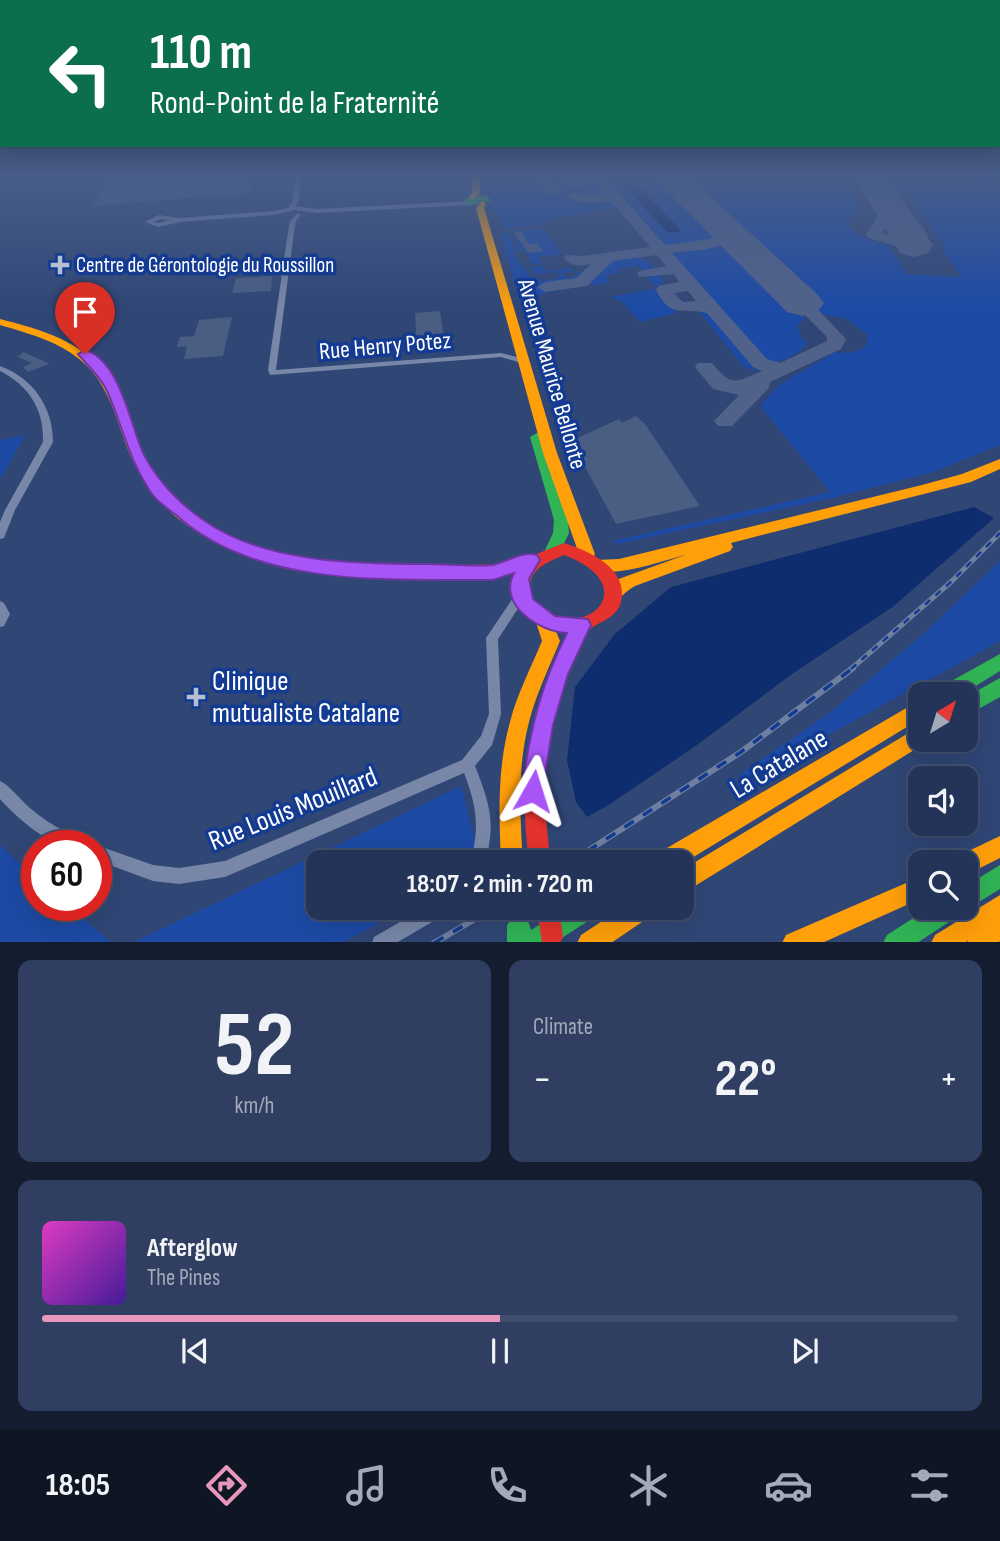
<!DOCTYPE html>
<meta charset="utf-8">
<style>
:root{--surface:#243458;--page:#303f61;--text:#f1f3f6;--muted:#a3aaba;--line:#414f6e;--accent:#e797bd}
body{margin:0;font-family:"Sofia Sans Condensed",sans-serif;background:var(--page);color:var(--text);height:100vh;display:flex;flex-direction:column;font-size:26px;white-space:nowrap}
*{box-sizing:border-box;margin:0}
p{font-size:23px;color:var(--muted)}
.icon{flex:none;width:38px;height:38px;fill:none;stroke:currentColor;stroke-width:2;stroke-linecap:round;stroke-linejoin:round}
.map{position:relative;height:942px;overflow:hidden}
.sheet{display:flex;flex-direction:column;gap:18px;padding:18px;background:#141d30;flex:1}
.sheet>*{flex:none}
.guide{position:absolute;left:0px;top:0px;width:1001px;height:147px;box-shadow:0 7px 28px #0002,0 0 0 2px var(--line);background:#0b6e4f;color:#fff;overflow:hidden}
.needle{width:46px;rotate:38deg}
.tools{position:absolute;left:908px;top:682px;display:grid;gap:14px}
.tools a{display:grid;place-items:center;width:70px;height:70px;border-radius:14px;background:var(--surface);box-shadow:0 7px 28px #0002,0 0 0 2px var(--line);font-size:35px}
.speed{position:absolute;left:21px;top:830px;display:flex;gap:14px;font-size:35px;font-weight:700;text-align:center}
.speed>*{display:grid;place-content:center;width:91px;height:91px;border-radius:50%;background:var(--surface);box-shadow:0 7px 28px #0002,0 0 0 2px var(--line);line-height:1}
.speed .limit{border:10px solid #d22;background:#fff;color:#111}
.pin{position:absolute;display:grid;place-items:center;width:60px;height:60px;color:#fff;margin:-72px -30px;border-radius:50% 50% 50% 0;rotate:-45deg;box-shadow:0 0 7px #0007}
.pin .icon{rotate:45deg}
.me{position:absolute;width:77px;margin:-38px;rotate:6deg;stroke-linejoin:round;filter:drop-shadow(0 0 5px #0008)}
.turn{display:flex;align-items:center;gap:24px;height:147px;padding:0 35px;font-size:32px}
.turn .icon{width:91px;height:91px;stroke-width:2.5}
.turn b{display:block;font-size:49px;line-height:60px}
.big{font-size:52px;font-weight:700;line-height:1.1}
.sheet .card{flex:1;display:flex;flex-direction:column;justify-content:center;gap:10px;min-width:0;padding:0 24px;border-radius:14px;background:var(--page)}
.sheet .dial{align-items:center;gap:0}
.dial b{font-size:91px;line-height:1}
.song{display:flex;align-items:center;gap:21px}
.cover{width:84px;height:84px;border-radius:10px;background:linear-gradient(135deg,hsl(310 70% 55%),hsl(260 70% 35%))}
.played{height:7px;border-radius:4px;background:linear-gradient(90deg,var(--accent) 50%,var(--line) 50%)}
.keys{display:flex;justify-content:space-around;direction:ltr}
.heat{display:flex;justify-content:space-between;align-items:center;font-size:38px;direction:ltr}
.sheet .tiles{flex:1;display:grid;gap:18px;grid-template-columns:1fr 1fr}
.card:last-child{grid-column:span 2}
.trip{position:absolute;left:306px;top:850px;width:388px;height:70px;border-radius:14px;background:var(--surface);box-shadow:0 7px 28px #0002,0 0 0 2px var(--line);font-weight:700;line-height:70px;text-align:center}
.tabs{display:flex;height:112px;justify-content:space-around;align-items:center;background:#0e1523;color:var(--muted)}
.tabs .icon{width:49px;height:49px}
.tabs .selected{color:var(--accent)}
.tabs b{font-size:32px;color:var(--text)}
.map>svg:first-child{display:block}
.green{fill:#1d4aa5}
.water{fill:#0e2d6f}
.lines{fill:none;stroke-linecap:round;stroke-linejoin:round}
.taxiway{fill:#50628a;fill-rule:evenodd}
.runway{fill:#50628a;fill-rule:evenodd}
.building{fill:#4a5d83}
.street{fill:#7887a8;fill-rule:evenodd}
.fast{fill:#30b455;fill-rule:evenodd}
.slow{fill:#ff9f0a;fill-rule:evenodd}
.jam{fill:#e5322d;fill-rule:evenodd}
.rail-far1-casing{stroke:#6f7fa0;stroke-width:5}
.rail-casing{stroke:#6f7fa0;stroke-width:6}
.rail-far1{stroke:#133b92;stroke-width:2.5;stroke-dasharray:7;stroke-linecap:butt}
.rail{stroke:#133b92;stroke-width:3.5;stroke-dasharray:11;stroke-linecap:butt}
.route{fill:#a855f7;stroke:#6d37a1;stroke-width:2}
.poi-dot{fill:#b7becf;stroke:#133b92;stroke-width:2.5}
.labels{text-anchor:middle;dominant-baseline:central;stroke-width:7;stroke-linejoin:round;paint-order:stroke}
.far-poi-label{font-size:21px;fill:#fff;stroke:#133b92;text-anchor:start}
.street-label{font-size:24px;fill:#fff;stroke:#133b92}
.near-poi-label{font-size:28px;fill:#fff;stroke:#133b92;text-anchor:start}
.near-street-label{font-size:28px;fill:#fff;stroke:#133b92}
</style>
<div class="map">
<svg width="1000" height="943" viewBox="0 0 1000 943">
<rect width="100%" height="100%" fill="#304675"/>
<path class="green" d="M482,176H592L619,208L550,219L545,224L505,229L483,191Z
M599,176H660L715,229L717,236C705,246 676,248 661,244Z
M674,176C702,176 833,170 849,185C854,189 857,198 860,204L848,224L857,235L889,246L907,274L961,277L941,247L945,246L895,176H994L1000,183V445L933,472L832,498L617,544L612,541L830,492L760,406L779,385L828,356L835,352L851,353L863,348L867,344V334L847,319L823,314Z
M544,228L562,254L538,257L542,264L527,263L531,262L525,251L520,252L513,231Z
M509,232L517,253L513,254L535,282L538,276L541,281L561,278L557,272L535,274L530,268L542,265L546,271L572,268L574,271L562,273L565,278L577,276L575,273L585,272L598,261L579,280L570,278V281H552L554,284L544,286H557L559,290L534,296L536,300L531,302L536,309L523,311L500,234Z
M714,245L738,251L806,316L797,326L804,342H809C796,355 780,367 762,359L670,256L674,251Z
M634,256L649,262L664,280L662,284L654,286L639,266L618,269L621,274H606L609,283L592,285L590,281L609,259Z
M652,289L659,290L676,313L640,322L622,302L610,297Z
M703,308L708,310L758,371L746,368L739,361L698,310Z
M25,435L0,480V440Z
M1000,561V641L742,782L739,775L832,711L922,635Z
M461,786L477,847L463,863H318V908H406L344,942L132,943Z
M0,845L37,880V905H67L111,942H0Z"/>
<path class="water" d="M615,176H629L681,231L668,233Z
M974,507L994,518L894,606L792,674L697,745L610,804L587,817L576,802L567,760L575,687L614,635L671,587Z"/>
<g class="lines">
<path class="taxiway" d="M562,176L573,179L603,176L665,245L710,239L719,235L715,227L717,224H727L735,237C720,251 692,250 672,253L767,359L780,363L827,341V337L793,303L802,298L808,299L846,339L841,349L770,382L769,388L732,426H718L714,421L739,395L713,389L695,367L698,363H712C732,387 734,383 762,371L753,367L707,313C681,307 671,319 656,290L658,286L679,282L674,274L639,277L637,274L639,271L666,266L657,255L613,261L587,286L545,292L537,287L545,282L576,278L591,264C581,266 570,267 564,258L566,255L581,256L650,247L612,202L582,203L567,196L574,192L583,195L605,194L594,182C580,185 568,190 556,180ZM688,291L696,301L683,302L674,293Z
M846,176H862L885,190L883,193H873Z
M890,203L897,207L894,212L920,224L928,235L924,242L896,246L868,238L866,235L885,204ZM890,219L910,230L913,236L896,237L882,233Z"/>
<path class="runway" d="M652,176H688L817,294L824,303L817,312L802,316L787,312Z
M853,176H886L933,245L928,253L914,257L900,253Z"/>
</g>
<path class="building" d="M110,176H254L249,193L91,206Z
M533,176H548L561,193L546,194Z
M521,231L529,244L537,243L543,251L528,253L514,232Z
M272,276L271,291L232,293L236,278Z
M440,311L445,345L417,348L415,313Z
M232,317L223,356L184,359L187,346L177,347L180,337L194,336L199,320Z
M23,352L46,362L49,364L28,372L23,367L32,363L18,357Z
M636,416L645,424L700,506L616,524L571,441L619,419L622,423Z"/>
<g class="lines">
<path class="street" d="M296,176H302L298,202L295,206L316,209L469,201L472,203L469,205L317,213L295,210L274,215L179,222L158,227L145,222L159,215L179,218L274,211L288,208L292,202ZM160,219L170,220L158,223L154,222Z
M298,213L301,215L296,221L294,232L276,370L501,353L521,358L522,360L518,362L501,357L270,375L268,370L288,232L290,221Z
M0,366C33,378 53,407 53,442L15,510L4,538L0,539V522L5,510L43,442C44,409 29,386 0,371Z
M521,590L525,592L527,595L498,639L501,714L492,745L475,766C490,804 496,823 485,863H470C480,828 477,807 464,773L225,877L179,884L153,881L96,860V845H94H96L153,865L179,868L225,861L462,760L481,736L489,714L486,638L517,592Z
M0,601L4,603L10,614L4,626L0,627Z
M0,781C11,786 20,800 30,808C46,822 64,832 84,840L86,845C79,845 71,846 64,845C44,842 13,814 0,799Z
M424,908H448L446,914L396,943H372L374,937Z"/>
<path class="fast" d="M470,195H486L491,201L468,206L464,200Z
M537,433L544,437L568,520L569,533L559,554L553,556L547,554L545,550L553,533L554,520L530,437Z
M1000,654V671L961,695H935L937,689Z
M1000,678V697L966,716V697Z
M1000,865V889L966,910L961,908L958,916L917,943H883L887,935L929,908H966V886Z
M566,908H599L596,916L554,943H507V926L511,918L519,914L527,918L531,930Z"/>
<path class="slow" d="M471,176H479L480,193L473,200L469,197L472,193Z
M482,201L486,204L484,208L557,453L595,554L593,558L587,560L581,558L579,554L543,453L476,208Z
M0,319C70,337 102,351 131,420C139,441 145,465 160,482C230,564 335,564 434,566L440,567L442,572L440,577C420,583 358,576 334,574C255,567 167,537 132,459C118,428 112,390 86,365C62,342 30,334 0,325Z
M1000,459V469L971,482L731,543L733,547L730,551L635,586C624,591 619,604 607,600L605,595L613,581L685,555C661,561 620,577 596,570L594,565L596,560L619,559L922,485L962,474Z
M543,612L549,614L560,641C549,668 536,694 529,722C517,768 520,816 523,863H501C499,816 497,768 510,722C517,694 531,668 542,641L535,619L537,614Z
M920,700V719L682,864L652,863L655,855Z
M920,726V740L927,742L682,894V870Z
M1000,836V858L966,875V863H956L958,856Z
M920,877V899L822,943H782L786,935Z
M1000,895V941L998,943H967L968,940L965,943H931L935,935Z
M622,908H654L651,916L611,943H577L581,935Z"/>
<path class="jam" d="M564,543C586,550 621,565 622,592C623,621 595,620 585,634C578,644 574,657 569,668C543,731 541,796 551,863H529C518,778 528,708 568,633C539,633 501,601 518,570L493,576L434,578L428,577L426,572L428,567L434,566L493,564L534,555ZM564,555C646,586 584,642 543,608C535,601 529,595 530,585C532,567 549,562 564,555Z
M537,908H559L563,937L560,943H542Z"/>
<g class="rail-far1-casing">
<path id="rail-far1" d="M851,669L952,581L1000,533"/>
</g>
<g class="rail-casing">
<path id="rail" d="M569,863L741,752L853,668
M434,943L494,908"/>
</g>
<use href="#rail-far1" class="rail-far1"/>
<use href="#rail" class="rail"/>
</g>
<linearGradient id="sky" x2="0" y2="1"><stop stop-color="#1a2640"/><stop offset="0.57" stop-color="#485d89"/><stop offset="1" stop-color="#485d89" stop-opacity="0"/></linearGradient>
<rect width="1000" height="308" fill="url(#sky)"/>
<path class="route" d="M85,350C120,360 130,424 143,453C157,480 178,502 202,519C262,563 357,564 428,564C449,564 471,567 492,565C506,563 522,550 537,555L540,560L529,579L533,599L555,616L588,619L591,625L568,674L553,725L541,799L533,802L524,799L521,791C531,729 539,689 567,633C540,632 497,605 514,573L493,580C390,579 258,589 176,515C168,509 158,502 152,494C129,461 123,427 107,391C100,376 88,366 78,354Z"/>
<g class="poi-dot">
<path d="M56.5 254.5h7v7h7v7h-7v7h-7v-7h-7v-7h7z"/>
<path d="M192.5 686.5h7v7h7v7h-7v7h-7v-7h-7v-7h7z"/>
</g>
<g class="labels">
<g class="far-poi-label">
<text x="76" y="265">Centre de Gérontologie du Roussillon</text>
</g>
<g class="street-label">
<text transform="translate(385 346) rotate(-5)">Rue Henry Potez</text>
<text transform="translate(552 374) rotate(74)">Avenue Maurice Bellonte</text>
</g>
<g class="near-poi-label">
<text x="212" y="681">Clinique<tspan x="212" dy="32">mutualiste Catalane</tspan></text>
</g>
<g class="near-street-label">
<text transform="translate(779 764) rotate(-31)">La Catalane</text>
<text transform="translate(293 809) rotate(-22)">Rue Louis Mouillard</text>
</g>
</g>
</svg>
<div class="tools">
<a><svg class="needle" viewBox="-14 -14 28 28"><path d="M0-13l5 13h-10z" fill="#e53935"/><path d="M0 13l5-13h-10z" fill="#a3aaba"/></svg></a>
<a><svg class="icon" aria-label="sound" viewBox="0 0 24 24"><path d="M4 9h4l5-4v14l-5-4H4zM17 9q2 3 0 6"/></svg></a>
<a><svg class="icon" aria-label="search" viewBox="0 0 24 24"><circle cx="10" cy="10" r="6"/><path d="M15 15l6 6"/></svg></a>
</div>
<div class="speed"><div class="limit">60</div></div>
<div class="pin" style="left:85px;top:354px;background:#d93025"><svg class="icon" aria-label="arrive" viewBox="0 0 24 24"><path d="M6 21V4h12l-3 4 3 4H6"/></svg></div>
<svg class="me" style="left:533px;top:791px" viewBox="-20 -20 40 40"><path d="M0-17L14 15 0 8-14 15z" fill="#a855f7" stroke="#fff" stroke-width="4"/></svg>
<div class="trip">18:07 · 2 min · 720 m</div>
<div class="guide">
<div class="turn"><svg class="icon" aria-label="left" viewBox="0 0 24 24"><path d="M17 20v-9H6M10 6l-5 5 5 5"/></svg><div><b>110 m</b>Rond-Point de la Fraternité</div></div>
</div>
</div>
<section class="sheet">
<div class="tiles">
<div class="card dial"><b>52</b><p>km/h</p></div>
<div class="card"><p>Climate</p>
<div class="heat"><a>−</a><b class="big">22°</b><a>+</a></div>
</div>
<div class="card">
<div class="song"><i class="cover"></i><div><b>Afterglow</b><p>The Pines</p></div></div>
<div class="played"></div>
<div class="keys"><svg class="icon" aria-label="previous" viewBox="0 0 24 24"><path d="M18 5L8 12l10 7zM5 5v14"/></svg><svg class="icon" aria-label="pause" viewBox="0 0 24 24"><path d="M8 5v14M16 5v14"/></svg><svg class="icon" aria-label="next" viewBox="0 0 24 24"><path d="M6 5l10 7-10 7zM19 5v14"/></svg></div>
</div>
</div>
</section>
<nav class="tabs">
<b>18:05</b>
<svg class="icon selected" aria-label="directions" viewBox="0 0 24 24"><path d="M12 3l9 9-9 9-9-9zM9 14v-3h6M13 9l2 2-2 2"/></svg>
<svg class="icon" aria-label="music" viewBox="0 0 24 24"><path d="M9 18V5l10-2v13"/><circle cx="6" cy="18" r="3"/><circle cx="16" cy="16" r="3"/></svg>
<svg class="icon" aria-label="phone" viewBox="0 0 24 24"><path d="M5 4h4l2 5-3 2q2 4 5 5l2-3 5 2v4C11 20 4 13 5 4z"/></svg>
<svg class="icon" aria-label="climate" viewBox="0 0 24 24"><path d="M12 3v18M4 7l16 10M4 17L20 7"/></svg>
<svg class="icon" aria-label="car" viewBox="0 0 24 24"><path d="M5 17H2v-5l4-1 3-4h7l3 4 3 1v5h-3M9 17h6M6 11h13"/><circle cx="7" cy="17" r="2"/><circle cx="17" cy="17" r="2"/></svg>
<svg class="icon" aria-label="filters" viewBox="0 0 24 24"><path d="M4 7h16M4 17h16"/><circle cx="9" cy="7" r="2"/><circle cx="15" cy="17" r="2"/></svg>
</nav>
